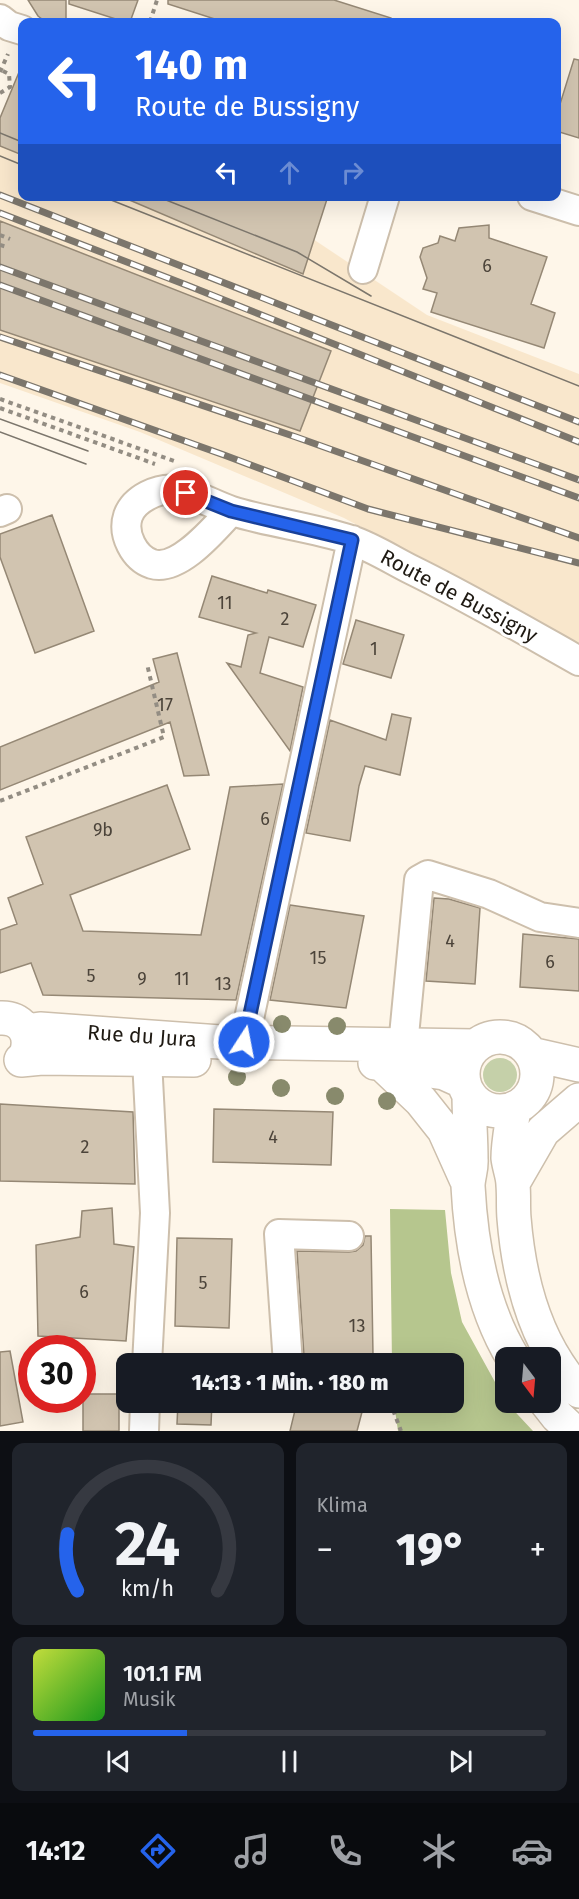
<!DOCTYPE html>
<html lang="de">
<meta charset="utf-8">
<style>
:root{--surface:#171b24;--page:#20242c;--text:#f1f3f6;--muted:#9ea1a6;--line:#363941;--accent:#2563eb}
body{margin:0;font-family:"Fira Sans",sans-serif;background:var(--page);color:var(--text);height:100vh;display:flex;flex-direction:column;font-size:22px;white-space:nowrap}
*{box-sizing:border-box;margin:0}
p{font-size:20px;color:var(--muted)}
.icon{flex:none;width:33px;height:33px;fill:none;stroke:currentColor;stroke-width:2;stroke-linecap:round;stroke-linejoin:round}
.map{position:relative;height:1431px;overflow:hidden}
.side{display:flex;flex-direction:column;gap:12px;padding:12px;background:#0d0f14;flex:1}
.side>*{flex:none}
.hud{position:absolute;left:18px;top:18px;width:543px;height:183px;border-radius:12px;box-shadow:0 6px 24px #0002;background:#2563eb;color:#fff;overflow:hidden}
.needle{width:39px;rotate:164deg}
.fabs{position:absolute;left:495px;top:1347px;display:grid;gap:12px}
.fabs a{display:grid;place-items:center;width:66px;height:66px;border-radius:12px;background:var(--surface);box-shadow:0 6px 24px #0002;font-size:30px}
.speed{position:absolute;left:18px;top:1335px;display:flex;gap:12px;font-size:30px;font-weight:700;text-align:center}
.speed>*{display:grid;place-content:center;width:78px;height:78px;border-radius:50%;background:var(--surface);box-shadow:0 6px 24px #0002;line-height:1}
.speed .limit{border:9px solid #d22;background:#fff;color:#111}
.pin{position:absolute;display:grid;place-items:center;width:51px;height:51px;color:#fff;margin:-26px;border:3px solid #fff;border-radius:50%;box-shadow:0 2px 6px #0007}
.me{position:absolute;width:66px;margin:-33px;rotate:11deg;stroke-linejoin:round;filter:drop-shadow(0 0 4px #0008)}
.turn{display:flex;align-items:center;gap:21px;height:126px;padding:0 18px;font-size:27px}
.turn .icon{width:78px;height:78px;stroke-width:2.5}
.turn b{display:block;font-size:42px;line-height:51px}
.lanes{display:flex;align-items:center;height:57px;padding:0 18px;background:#0003;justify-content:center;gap:30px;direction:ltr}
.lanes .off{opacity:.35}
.big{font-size:45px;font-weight:800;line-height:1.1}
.side .card{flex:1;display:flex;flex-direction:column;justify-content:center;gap:9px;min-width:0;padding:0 21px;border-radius:12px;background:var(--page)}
.side .dial{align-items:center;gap:0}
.dial svg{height:156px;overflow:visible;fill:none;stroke:var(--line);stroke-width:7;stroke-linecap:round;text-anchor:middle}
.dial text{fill:var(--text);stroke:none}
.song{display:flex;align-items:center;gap:18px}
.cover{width:72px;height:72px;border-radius:9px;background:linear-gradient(135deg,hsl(70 70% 55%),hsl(120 70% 35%))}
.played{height:6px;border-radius:3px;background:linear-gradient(90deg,var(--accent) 30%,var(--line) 30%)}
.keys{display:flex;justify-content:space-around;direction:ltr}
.heat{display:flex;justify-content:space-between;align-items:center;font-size:33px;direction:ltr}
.side .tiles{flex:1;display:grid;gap:12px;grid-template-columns:1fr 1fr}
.card:last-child{grid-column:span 2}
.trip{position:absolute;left:116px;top:1353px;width:348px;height:60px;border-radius:12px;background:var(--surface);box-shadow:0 6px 24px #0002;font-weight:800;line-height:60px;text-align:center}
.tab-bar{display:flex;height:96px;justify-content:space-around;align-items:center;background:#090b0e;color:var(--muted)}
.tab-bar .icon{width:42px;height:42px}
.tab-bar .on{color:var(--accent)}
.tab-bar b{font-size:27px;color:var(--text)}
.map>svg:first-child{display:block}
.built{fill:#f9e7cc}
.green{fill:#c5d0a9}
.forest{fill:#b6c68e}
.building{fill:#d1c4b0;stroke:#958875;stroke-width:1.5}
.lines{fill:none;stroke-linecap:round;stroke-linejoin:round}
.minor-casing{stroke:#cdbfac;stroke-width:32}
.major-casing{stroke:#cdbfac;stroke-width:36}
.path{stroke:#938d83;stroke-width:4;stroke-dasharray:4.5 4.5;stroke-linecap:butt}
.minor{stroke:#fff;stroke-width:28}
.major{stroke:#fff;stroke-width:33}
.tram{stroke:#7c766c;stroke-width:1.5}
.rail-casing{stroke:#7c766c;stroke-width:7}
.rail{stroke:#fff;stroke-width:4.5;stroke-dasharray:14;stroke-linecap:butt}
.tree{fill:#888a6c}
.route-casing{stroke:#184099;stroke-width:15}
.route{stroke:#2563eb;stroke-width:10}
.labels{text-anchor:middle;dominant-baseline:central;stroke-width:6;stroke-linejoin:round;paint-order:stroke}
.number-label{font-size:18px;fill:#4c443a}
.street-label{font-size:21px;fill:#1f1a13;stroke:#fff}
</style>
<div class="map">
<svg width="579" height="1431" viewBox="0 0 579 1431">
<rect width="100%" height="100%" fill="#fef6e9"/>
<path class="built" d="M18,90L22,93V196L242,197L277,215L427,315L579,374V644L344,518L140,432L0,383V123Z"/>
<path class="green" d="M483 1075a17 17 0 1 1 34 0a17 17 0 1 1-34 0Z"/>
<path class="forest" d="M390,1209L445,1210L451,1273L462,1322L506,1402L533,1431H398L394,1403L453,1402V1364L392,1363Z"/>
<path class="building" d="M28,0H66V22H46L38,16Z
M69,0H138L130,22H125L69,4Z
M168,0H334L391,18V22H224L168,4Z
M574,59L579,60V138L556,131V117Z
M22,65V155L0,146V118Z
M120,196H328L303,274Z
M0,221L331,351L300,431L0,330Z
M489,225V238L547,257L531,304L555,313L544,348L431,312L437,293L423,289L427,278L420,257L423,248L438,243L440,236L455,241L459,228Z
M52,515L94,631L35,653L0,557V534Z
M212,576L267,593L268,590L316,605L303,647L269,637L260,673L303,687L290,751L227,663L241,667L248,635L256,633L199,617Z
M356,620L404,635L391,678L343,664Z
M177,653L209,775L184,776L170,722L0,790V747L159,682L153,659Z
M392,714L411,718L400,775L365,766L359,786L350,841L306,833L330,720L386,740Z
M283,784L236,1000L43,995L31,963L0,973V930L17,924L8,898L43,884L26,837L167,785L190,849L70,895L83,931L201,935L230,787Z
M434,898L449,899L480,908L475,984L426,981Z
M290,905L364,916L346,1008L270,1000Z
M523,934L579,939V991L520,987Z
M0,1104L133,1112L135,1184L0,1181Z
M214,1109L333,1112L331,1165L213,1162Z
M112,1208L114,1244L134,1247L126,1341L38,1336L36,1245L80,1237L82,1211Z
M365,1236H371L373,1355L304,1356L297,1251L349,1252L356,1251L363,1245Z
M177,1238L232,1239L229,1328L175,1326Z
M10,1351L23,1422L0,1426V1352Z
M83,1394H119V1431H83Z
M178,1402H212L211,1425L177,1424Z
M297,1402H323L362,1412L357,1431H290Z"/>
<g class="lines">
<g class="minor-casing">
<path id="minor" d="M0,19L9,26L22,30
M532,196L579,211
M363,269L385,196
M231,511C214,529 179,572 152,564C134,558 122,534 128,516C134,499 158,487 177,490C191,492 216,506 232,511C270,523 312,527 351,540C372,547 392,560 412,570C469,598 524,630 579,661
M0,512L7,509
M244,1042L352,540
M403,1046L419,880L428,875L489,894L540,917L579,923
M147,1364L155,1213L147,1060
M288,1364L279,1234L349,1236
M144,1431L145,1402"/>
</g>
<g class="major-casing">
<path id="major" d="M0,1018C20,1017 32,1032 27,1051
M26,1031L40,1029L220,1042L475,1046
M463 1074a37 37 0 1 1 74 0a37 37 0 1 1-74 0Z
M531,1054L579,1065
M21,1060L42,1058L194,1060
M375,1063L444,1073L464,1082
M382,1064L421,1101L444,1130L466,1179
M469,1094C469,1116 471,1137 471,1159C472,1168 468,1177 468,1186C471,1245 482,1307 513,1358
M514,1108C512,1124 508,1142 508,1158C509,1167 513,1176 513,1185C514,1196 513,1207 514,1218C519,1280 535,1344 579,1391
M513,1183L543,1131L579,1100
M546,1402L557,1416L573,1431"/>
</g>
<path class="path" d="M150,22L157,0
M0,72L8,54
M0,93L10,87L9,74L1,70
M0,235L10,239
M0,245L7,247
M0,399L177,462
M0,408L155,464
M0,801L164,737L147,664
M390,1402L401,1431"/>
<use href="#minor" class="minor"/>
<use href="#major" class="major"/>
<path class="tram" d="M0,133L22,142
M0,156L22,165
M101,196L579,386
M156,196L297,252L371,296
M0,419L88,451
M0,432L86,464"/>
<g class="rail-casing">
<path id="rail" d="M0,195L579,422
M0,213L189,286L579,442
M0,267L579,480
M0,285L579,498
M0,337L296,437L579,538
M0,375L224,455L368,509L579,563"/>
</g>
<use href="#rail" class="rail"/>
</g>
<g class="tree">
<circle cx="282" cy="1024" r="9"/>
<circle cx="337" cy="1026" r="9"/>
<circle cx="237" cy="1077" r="9"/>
<circle cx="281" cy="1088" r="9"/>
<circle cx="335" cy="1096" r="9"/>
<circle cx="387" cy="1101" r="9"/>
</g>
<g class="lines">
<g class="route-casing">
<path id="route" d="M186,493L231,511L352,540L244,1042"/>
</g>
<use href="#route" class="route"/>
</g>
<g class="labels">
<g class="number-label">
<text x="487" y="266">6</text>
<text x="225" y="603">11</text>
<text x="285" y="619">2</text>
<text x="374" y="649">1</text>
<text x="165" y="705">17</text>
<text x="265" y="819">6</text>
<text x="103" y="830">9b</text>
<text x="450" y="941">4</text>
<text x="318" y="958">15</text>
<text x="550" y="962">6</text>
<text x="91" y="976">5</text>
<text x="142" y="979">9</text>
<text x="182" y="979">11</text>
<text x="223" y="984">13</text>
<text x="273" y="1137">4</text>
<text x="85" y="1147">2</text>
<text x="203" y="1283">5</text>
<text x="84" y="1292">6</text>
<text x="357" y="1326">13</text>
</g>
<g class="street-label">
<text transform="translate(459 596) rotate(28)">Route de Bussigny</text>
<text transform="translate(142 1036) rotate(4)">Rue du Jura</text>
</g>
</g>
</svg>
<div class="fabs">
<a><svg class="needle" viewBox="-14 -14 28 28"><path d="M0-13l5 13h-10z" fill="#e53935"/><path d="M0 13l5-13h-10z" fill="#9ea1a6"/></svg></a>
</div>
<div class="speed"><div class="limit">30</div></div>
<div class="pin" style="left:186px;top:493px;background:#d93025"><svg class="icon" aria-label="arrive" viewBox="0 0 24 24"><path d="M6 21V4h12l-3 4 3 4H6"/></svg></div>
<svg class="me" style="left:244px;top:1042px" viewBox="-20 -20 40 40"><circle r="17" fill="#2563eb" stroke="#fff" stroke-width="3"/><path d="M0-11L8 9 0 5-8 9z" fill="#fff"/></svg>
<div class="trip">14:13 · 1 Min. · 180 m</div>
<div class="hud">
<div class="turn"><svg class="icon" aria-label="left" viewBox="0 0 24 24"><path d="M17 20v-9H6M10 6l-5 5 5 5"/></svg><div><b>140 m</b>Route de Bussigny</div></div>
<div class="lanes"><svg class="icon" aria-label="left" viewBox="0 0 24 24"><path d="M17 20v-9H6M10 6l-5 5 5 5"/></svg><svg class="icon off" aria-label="ahead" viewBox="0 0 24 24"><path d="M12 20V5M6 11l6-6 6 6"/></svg><svg class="icon off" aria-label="right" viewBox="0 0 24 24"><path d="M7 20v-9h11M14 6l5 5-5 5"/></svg></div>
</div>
</div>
<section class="side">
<div class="tiles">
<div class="card dial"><svg viewBox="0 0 100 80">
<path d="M14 69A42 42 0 1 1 86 69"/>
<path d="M14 69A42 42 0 0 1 9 40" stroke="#2563eb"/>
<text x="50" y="56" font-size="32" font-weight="700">24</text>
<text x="50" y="72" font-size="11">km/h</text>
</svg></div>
<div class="card"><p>Klima</p>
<div class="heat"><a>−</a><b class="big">19°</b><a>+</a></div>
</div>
<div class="card">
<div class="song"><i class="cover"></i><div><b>101.1 FM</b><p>Musik</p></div></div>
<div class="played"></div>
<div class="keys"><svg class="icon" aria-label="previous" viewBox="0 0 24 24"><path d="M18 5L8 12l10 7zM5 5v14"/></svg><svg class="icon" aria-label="pause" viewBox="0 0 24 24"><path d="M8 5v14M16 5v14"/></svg><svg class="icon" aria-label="next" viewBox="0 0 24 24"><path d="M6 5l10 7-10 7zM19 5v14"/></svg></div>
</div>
</div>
</section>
<nav class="tab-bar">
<b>14:12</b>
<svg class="icon on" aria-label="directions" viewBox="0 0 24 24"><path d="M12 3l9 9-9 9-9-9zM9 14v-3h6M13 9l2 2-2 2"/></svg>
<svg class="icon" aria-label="music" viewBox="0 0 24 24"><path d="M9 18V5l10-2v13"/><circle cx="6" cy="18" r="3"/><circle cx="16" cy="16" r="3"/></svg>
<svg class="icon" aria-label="phone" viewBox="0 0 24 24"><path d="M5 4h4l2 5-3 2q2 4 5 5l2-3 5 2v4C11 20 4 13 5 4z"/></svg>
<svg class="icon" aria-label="climate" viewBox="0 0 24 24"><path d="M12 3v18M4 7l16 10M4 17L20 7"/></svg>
<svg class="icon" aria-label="car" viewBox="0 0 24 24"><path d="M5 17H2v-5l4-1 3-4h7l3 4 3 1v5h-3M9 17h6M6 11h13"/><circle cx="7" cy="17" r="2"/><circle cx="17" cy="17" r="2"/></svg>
</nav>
